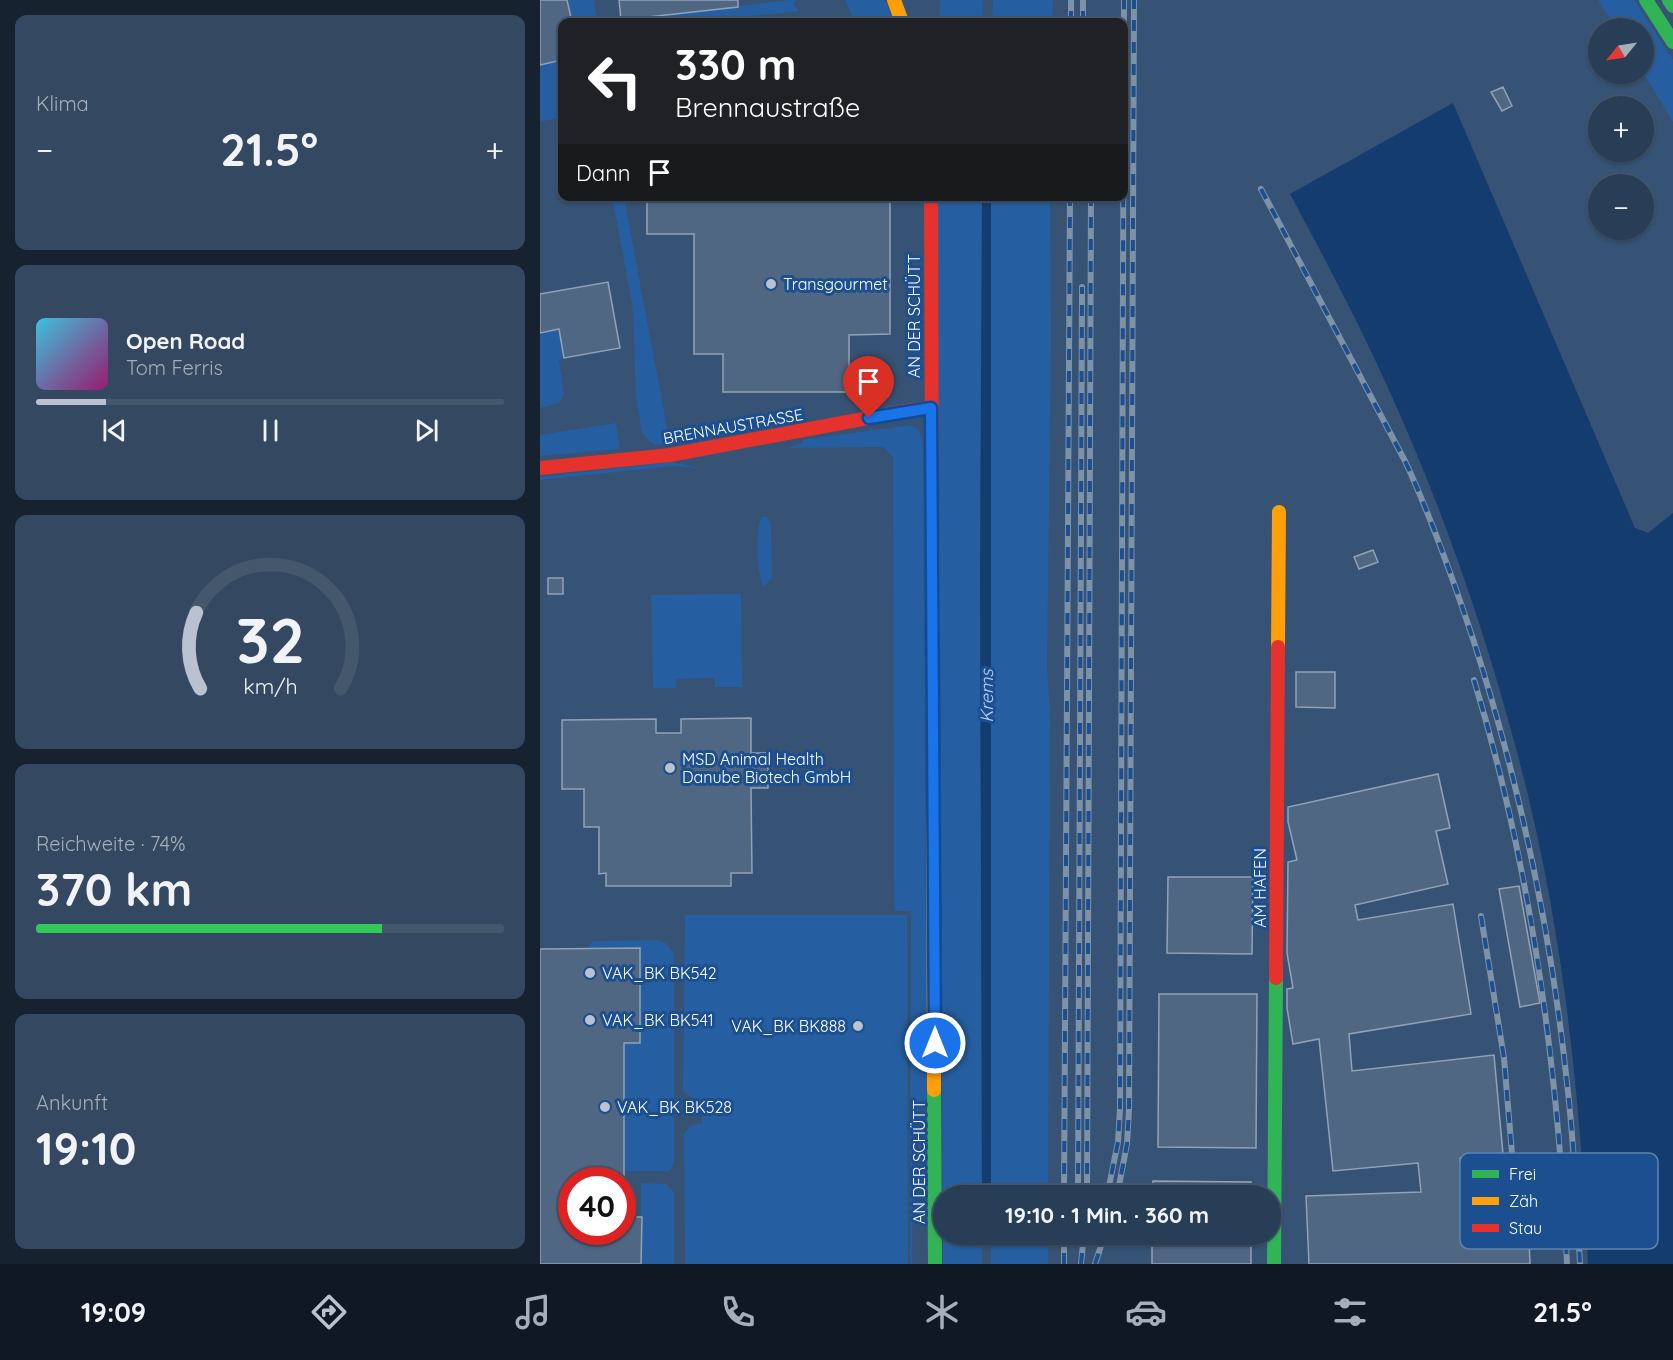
<!DOCTYPE html>
<html lang="de">
<meta charset="utf-8">
<style>
:root{--surface:#283e57;--page:#344961;--text:#f1f3f6;--muted:#a5aeba;--line:#44576d;--accent:#b9c2ce}
body{margin:0;font-family:Quicksand,sans-serif;background:var(--page);color:var(--text);height:100vh;display:flex;flex-direction:column;font-size:22px;white-space:nowrap}
*{box-sizing:border-box;margin:0}
p{font-size:20px;color:var(--muted)}
.icon{flex:none;width:33px;height:33px;fill:none;stroke:currentColor;stroke-width:2;stroke-linecap:round;stroke-linejoin:round}
.map{position:relative;flex:1;overflow:hidden}
.side{display:flex;flex-direction:column;gap:15px;padding:15px;background:#162230;width:540px}
.side>*{flex:none}
.guide{position:absolute;left:18px;top:18px;width:570px;height:183px;border-radius:12px;box-shadow:0 2px 4px #0004,0 0 0 2px var(--line);background:#202124;color:#fff;overflow:hidden}
.needle{width:39px;rotate:240deg}
.controls{position:absolute;left:1048px;top:18px;display:grid;gap:12px}
.controls a{display:grid;place-items:center;width:66px;height:66px;border-radius:50%;background:var(--surface);box-shadow:0 2px 4px #0004,0 0 0 2px var(--line);font-size:30px}
.speed{position:absolute;left:18px;top:1167px;display:flex;gap:12px;font-size:30px;font-weight:700;text-align:center}
.speed>*{display:grid;place-content:center;width:78px;height:78px;border-radius:50%;background:var(--surface);box-shadow:0 2px 4px #0004,0 0 0 2px var(--line);line-height:1}
.speed .limit{border:9px solid #d22;background:#fff;color:#111}
.pin{position:absolute;display:grid;place-items:center;width:51px;height:51px;color:#fff;margin:-62px -26px;border-radius:50% 50% 50% 0;rotate:-45deg;box-shadow:0 0 6px #0007}
.pin .icon{rotate:45deg}
.me{position:absolute;width:66px;margin:-33px;rotate:0deg;stroke-linejoin:round;filter:drop-shadow(0 0 4px #0008)}
.turn{display:flex;align-items:center;gap:21px;height:126px;padding:0 18px;font-size:27px}
.turn .icon{width:78px;height:78px;stroke-width:2.5}
.turn b{display:block;font-size:42px;line-height:51px}
.then{display:flex;align-items:center;height:57px;padding:0 18px;background:#0003;gap:12px;font-size:22px}
.big{font-size:45px;font-weight:800;line-height:1.1}
.side .tile{flex:1;display:flex;flex-direction:column;justify-content:center;gap:9px;min-width:0;padding:0 21px;border-radius:12px;background:var(--page)}
.side .dial{align-items:center;gap:0}
.dial svg{height:156px;overflow:visible;fill:none;stroke:var(--line);stroke-width:7;stroke-linecap:round;text-anchor:middle}
.dial text{fill:var(--text);stroke:none}
.song{display:flex;align-items:center;gap:18px}
.cover{width:72px;height:72px;border-radius:9px;background:linear-gradient(135deg,hsl(190 70% 55%),hsl(320 70% 35%))}
.played{height:6px;border-radius:3px;background:linear-gradient(90deg,var(--accent) 15%,var(--line) 15%)}
.keys{display:flex;justify-content:space-around;direction:ltr}
.heat{display:flex;justify-content:space-between;align-items:center;font-size:33px;direction:ltr}
.charge{height:9px;border-radius:4px;background:linear-gradient(90deg,#34c759 74%,var(--line) 0)}
.trip{position:absolute;left:393px;top:1185px;width:348px;height:60px;border-radius:30px;background:var(--surface);box-shadow:0 2px 4px #0004,0 0 0 2px var(--line);font-weight:800;line-height:60px;text-align:center}
.tabs{display:flex;height:96px;justify-content:space-around;align-items:center;background:#101923;color:var(--muted)}
.tabs .icon{width:42px;height:42px}
.tabs .current{color:var(--accent)}
.tabs b{font-size:27px;color:var(--text)}
main{display:flex;flex:1;min-height:0}
.map>svg:first-child{display:block}
.green{fill:#265fa1}
.water{fill:#153c6e}
.building{fill:#506783;stroke:#92a2b6;stroke-width:1.5}
.lines{fill:none;stroke-linecap:round;stroke-linejoin:round}
.fast{stroke:#30b455;stroke-width:14}
.slow{stroke:#ff9f0a;stroke-width:14}
.jam{stroke:#e5322d;stroke-width:14}
.rail-casing{stroke:#7e92a7;stroke-width:6}
.rail{stroke:#1b4f8f;stroke-width:4;stroke-dasharray:11;stroke-linecap:butt}
.route-casing{stroke:#114b97;stroke-width:15}
.route{stroke:#1a73e8;stroke-width:10}
.poi-dot{fill:#b9c2ce;stroke:#1b4f8f;stroke-width:2}
.labels{text-anchor:middle;dominant-baseline:central;stroke-width:6;stroke-linejoin:round;paint-order:stroke}
.poi-label{font-size:16px;fill:#fff;stroke:#1b4f8f;text-anchor:start}
.street-label{font-size:16px;fill:#fff;stroke:#1b4f8f}
.water-label{font-size:18px;font-style:italic;fill:#b5d3f5;stroke:#1b4f8f}
.key{fill:#1b4f8f;stroke:#5f84b1;stroke-width:1.5}
.key-label{font-size:16px;fill:#fff}
</style>
<main>
<section class="side">
<div class="tile"><p>Klima</p>
<div class="heat"><a>−</a><b class="big">21.5°</b><a>+</a></div>
</div>
<div class="tile">
<div class="song"><i class="cover"></i><div><b>Open Road</b><p>Tom Ferris</p></div></div>
<div class="played"></div>
<div class="keys"><svg class="icon" aria-label="previous" viewBox="0 0 24 24"><path d="M18 5L8 12l10 7zM5 5v14"/></svg><svg class="icon" aria-label="pause" viewBox="0 0 24 24"><path d="M8 5v14M16 5v14"/></svg><svg class="icon" aria-label="next" viewBox="0 0 24 24"><path d="M6 5l10 7-10 7zM19 5v14"/></svg></div>
</div>
<div class="tile dial"><svg viewBox="0 0 100 80">
<path d="M14 69A42 42 0 1 1 86 69"/>
<path d="M14 69A42 42 0 0 1 12 30" stroke="#b9c2ce"/>
<text x="50" y="56" font-size="32" font-weight="700">32</text>
<text x="50" y="72" font-size="11">km/h</text>
</svg></div>
<div class="tile"><p>Reichweite · 74%</p><b class="big">370 km</b><div class="charge"></div></div>
<div class="tile"><p>Ankunft</p><b class="big">19:10</b></div>
</section>
<div class="map">
<svg width="1133" height="1264" viewBox="0 0 1133 1264">
<rect width="100%" height="100%" fill="#365274"/>
<path class="green" d="M27,0H54L57,22H32Z
M250,0H257L253,2L258,11L157,22H90V19Z
M305,0H345L351,16L345,22H327L325,17L305,21V19L312,15Z
M400,0H443L442,22H399Z
M453,0H513L512,22H452Z
M1058,0H1094L1133,60V122L1104,74V28H1076Z
M22,60V117L0,122V65Z
M72,197H84L130,444L116,445L111,443L102,433L101,427L96,399L93,309Z
M398,197H442L440,576L442,1195L404,1196V1234L442,1235V1264H403Z
M451,197H510L511,337L507,668L510,714L508,1195H451Z
M19,329L24,358L19,360L24,395L19,403L0,408V333Z
M76,423L80,449L0,456V435Z
M371,425L379,430L383,443L387,1097L377,1113L373,1127L372,1264H370L371,911H354L353,457L343,447L246,448L263,443V440Z
M133,462L160,468L133,466L0,480V477Z
M222,517H227L231,525L232,573L231,579L224,586C216,576 215,528 222,517Z
M201,594L202,687H175V678L136,679V688H113L111,595Z
M145,915H367L368,1264H145L144,1134C149,1126 153,1124 162,1124V1099H154L143,1091Z
M117,940L126,943L134,954V1163L132,1168L128,1171H84V1043L100,1042V949H47L53,941Z
M101,1183L126,1184L134,1192V1264H101Z
M451,1235H508V1264H451Z"/>
<path class="water" d="M913,103L1095,528L1108,533L1133,513V1264H1048C1041,1107 1025,949 988,795C954,657 908,520 849,390C819,323 785,259 750,194Z
M451,196V1195L442,1196L440,576L442,197Z"/>
<path class="building" d="M0,0H27L32,22H22V60L0,65Z
M79,0H198V7L81,20Z
M963,87L972,106L962,111L951,92Z
M107,196H350V334L309,335V392H183V354H154V234H107Z
M68,282L80,348L24,358L19,329L0,333V294Z
M833,550L838,562L819,569L814,557Z
M8,578H23V594H8Z
M756,672H795V708L756,707Z
M211,718V753H228V788H211L212,873H191V886H66V873L59,874V827H44V789H22V720L116,719V733H141V719Z
M898,774L910,828L896,831L908,884L815,905L818,920L913,904L931,1014L809,1034L812,1071L954,1055L963,1154L920,1158L923,1191L987,1189L990,1264H769L766,1196L881,1192L878,1163L793,1171L779,1039L753,1044L747,1008V989L753,988L747,953L748,862L757,860L748,822V807Z
M628,877H713L712,954L627,953Z
M979,886L1000,1003L980,1007L959,889Z
M100,948V1043H84V1180H32V1232H82V1217H102L101,1264H0V949Z
M619,994H717L716,1148L618,1147Z
M613,1181L711,1182V1196H613Z
M612,1234H711V1264H612Z"/>
<g class="lines">
<path class="fast" d="M1106,0L1133,42
M1129,0L1133,6
M392,474L393,741
M394,1090L395,1264
M734,1264L736,978"/>
<path class="slow" d="M354,0L362,22
M738,647L739,512
M393,741L394,1090"/>
<path class="jam" d="M391,196L392,474
M0,468L130,455L371,410L391,408
M736,978L738,647"/>
<g class="rail-casing">
<path id="rail" d="M531,22V0
M543,22V0
M721,189L865,461C892,519 913,579 933,639C980,784 1011,932 1027,1083C1034,1143 1037,1204 1040,1264
M934,680C992,870 1018,1066 1027,1264
M941,916L964,1058L975,1190
M524,1196L530,196
M538,1196L542,287
M547,1196L551,196
M567,1196L578,1142L580,1109L584,0
M577,1196L587,1144L589,1110L594,0
M524,1264V1234
M541,1264L544,1234
M555,1264L565,1234"/>
</g>
<use href="#rail" class="rail"/>
</g>
<g class="lines">
<g class="route-casing">
<path id="route" d="M329,418L391,408L395,1043"/>
</g>
<use href="#route" class="route"/>
</g>
<g class="poi-dot">
<circle cx="231" cy="284" r="6"/>
<circle cx="130" cy="768" r="6"/>
<circle cx="50" cy="973" r="6"/>
<circle cx="50" cy="1020" r="6"/>
<circle cx="318" cy="1026" r="6"/>
<circle cx="65" cy="1107" r="6"/>
</g>
<g class="labels">
<g class="poi-label">
<text x="243" y="284">Transgourmet</text>
<text x="142" y="759">MSD Animal Health<tspan x="142" dy="18">Danube Biotech GmbH</tspan></text>
<text x="62" y="973">VAK_BK BK542</text>
<text x="62" y="1020">VAK_BK BK541</text>
<text x="306" y="1026" text-anchor="end">VAK_BK BK888</text>
<text x="77" y="1107">VAK_BK BK528</text>
</g>
<g class="street-label">
<text transform="translate(374 316) rotate(-90)">AN DER SCHÜTT</text>
<text transform="translate(193 426) rotate(-10)">BRENNAUSTRASSE</text>
<text transform="translate(720 888) rotate(-90)">AM HAFEN</text>
<text transform="translate(379 1162) rotate(-90)">AN DER SCHÜTT</text>
</g>
<g class="water-label">
<text transform="translate(446 696) rotate(-90)">Krems</text>
</g>
</g>
<rect x="920" y="1153" width="198" height="96" rx="9" class="key"/>
<rect x="932" y="1170" width="27" height="8" fill="#30b455"/>
<rect x="932" y="1197" width="27" height="8" fill="#ff9f0a"/>
<rect x="932" y="1224" width="27" height="8" fill="#e5322d"/>
<g class="key-label">
<text x="969" y="1180">Frei</text>
<text x="969" y="1207">Zäh</text>
<text x="969" y="1234">Stau</text>
</g>
</svg>
<div class="controls">
<a><svg class="needle" viewBox="-14 -14 28 28"><path d="M0-13l5 13h-10z" fill="#e53935"/><path d="M0 13l5-13h-10z" fill="#a5aeba"/></svg></a>
<a>+</a>
<a>−</a>
</div>
<div class="speed"><div class="limit">40</div></div>
<div class="pin" style="left:329px;top:418px;background:#d93025"><svg class="icon" aria-label="arrive" viewBox="0 0 24 24"><path d="M6 21V4h12l-3 4 3 4H6"/></svg></div>
<svg class="me" style="left:395px;top:1043px" viewBox="-20 -20 40 40"><circle r="17" fill="#1a73e8" stroke="#fff" stroke-width="3"/><path d="M0-11L8 9 0 5-8 9z" fill="#fff"/></svg>
<div class="trip">19:10 · 1 Min. · 360 m</div>
<div class="guide">
<div class="turn"><svg class="icon" aria-label="left" viewBox="0 0 24 24"><path d="M17 20v-9H6M10 6l-5 5 5 5"/></svg><div><b>330 m</b>Brennaustraße</div></div>
<div class="then">Dann<svg class="icon" aria-label="arrive" viewBox="0 0 24 24"><path d="M6 21V4h12l-3 4 3 4H6"/></svg></div>
</div>
</div>
</main>
<nav class="tabs">
<b>19:09</b>
<svg class="icon current" aria-label="directions" viewBox="0 0 24 24"><path d="M12 3l9 9-9 9-9-9zM9 14v-3h6M13 9l2 2-2 2"/></svg>
<svg class="icon" aria-label="music" viewBox="0 0 24 24"><path d="M9 18V5l10-2v13"/><circle cx="6" cy="18" r="3"/><circle cx="16" cy="16" r="3"/></svg>
<svg class="icon" aria-label="phone" viewBox="0 0 24 24"><path d="M5 4h4l2 5-3 2q2 4 5 5l2-3 5 2v4C11 20 4 13 5 4z"/></svg>
<svg class="icon" aria-label="climate" viewBox="0 0 24 24"><path d="M12 3v18M4 7l16 10M4 17L20 7"/></svg>
<svg class="icon" aria-label="car" viewBox="0 0 24 24"><path d="M5 17H2v-5l4-1 3-4h7l3 4 3 1v5h-3M9 17h6M6 11h13"/><circle cx="7" cy="17" r="2"/><circle cx="17" cy="17" r="2"/></svg>
<svg class="icon" aria-label="filters" viewBox="0 0 24 24"><path d="M4 7h16M4 17h16"/><circle cx="9" cy="7" r="2"/><circle cx="15" cy="17" r="2"/></svg>
<b>21.5°</b>
</nav>
